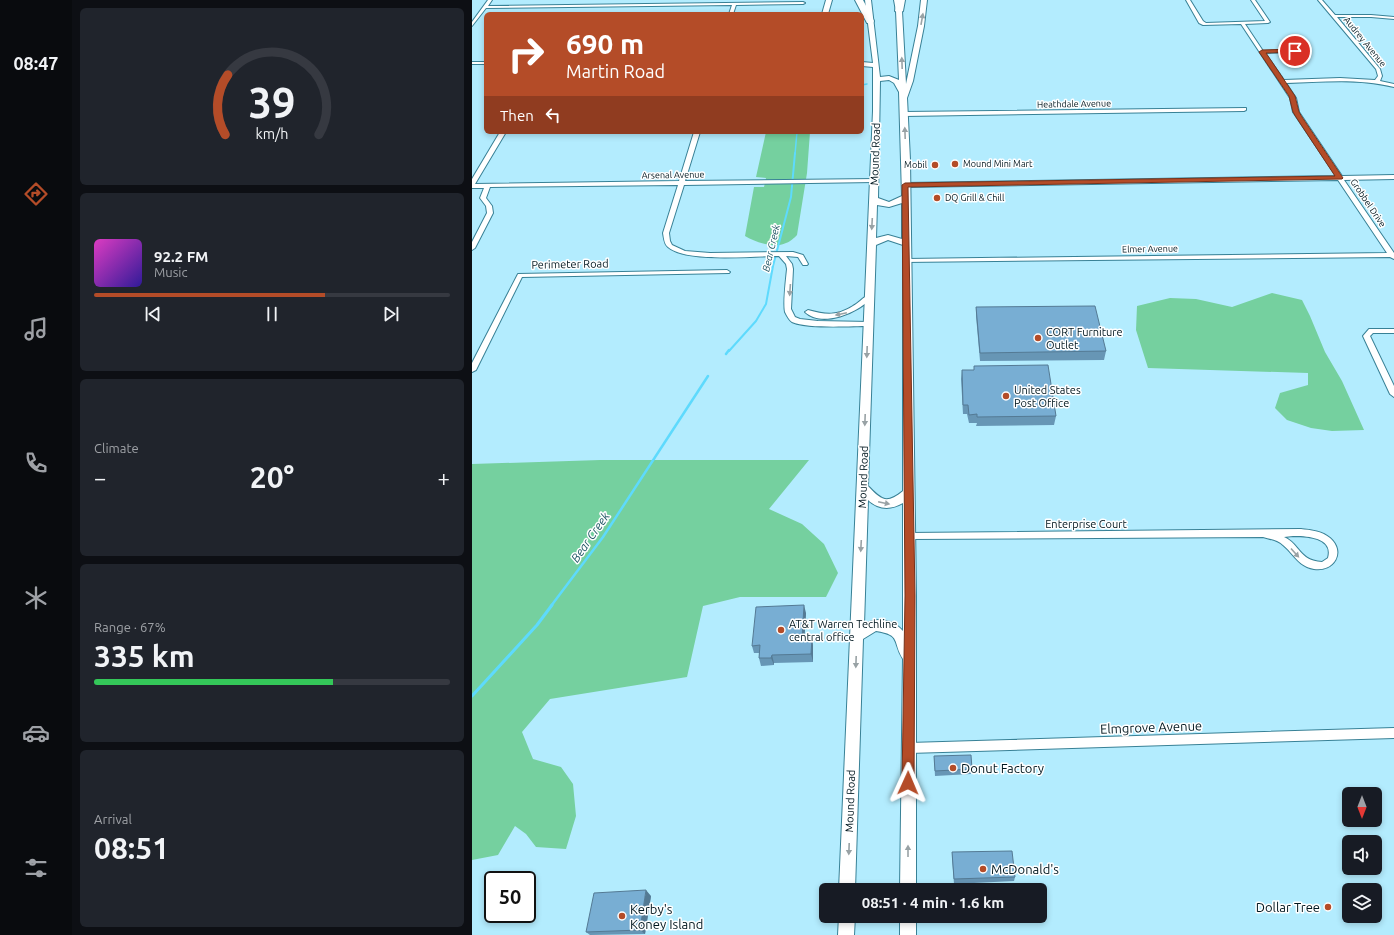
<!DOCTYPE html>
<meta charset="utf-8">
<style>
:root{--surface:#171b24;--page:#20242c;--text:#f1f3f6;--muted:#9ea1a6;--line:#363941;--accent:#b44c28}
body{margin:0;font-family:Ubuntu,sans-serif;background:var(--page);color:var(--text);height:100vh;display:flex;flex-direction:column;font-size:15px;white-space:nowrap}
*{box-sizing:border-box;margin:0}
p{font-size:13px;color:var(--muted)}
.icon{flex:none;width:22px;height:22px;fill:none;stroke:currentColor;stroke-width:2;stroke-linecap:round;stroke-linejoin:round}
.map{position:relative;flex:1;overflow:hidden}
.sheet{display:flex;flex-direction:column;gap:8px;padding:8px;background:#0d0f14;width:400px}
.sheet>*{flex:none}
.banner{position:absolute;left:12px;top:12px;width:380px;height:122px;border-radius:6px;box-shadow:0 2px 6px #0003;background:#b44c28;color:#fff;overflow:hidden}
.needle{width:26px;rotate:180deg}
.buttons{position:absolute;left:870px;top:787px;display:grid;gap:8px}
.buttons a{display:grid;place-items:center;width:40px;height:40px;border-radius:6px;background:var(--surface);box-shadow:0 2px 6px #0003;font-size:20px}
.speed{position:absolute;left:12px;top:871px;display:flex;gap:8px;font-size:20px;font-weight:700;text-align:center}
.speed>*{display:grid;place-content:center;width:52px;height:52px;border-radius:50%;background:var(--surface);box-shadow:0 2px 6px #0003;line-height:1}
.speed .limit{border:2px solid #111;border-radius:6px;background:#fff;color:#111}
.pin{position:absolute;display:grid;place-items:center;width:34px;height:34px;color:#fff;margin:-17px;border:2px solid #fff;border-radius:50%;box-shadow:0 1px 4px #0007}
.me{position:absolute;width:44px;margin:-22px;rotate:1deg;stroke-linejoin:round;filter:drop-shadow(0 0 3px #0008)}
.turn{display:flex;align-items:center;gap:14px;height:84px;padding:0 16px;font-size:18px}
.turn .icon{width:52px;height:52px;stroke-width:2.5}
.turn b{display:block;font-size:28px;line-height:34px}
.then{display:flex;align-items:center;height:38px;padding:0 16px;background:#0003;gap:8px;font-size:15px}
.big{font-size:30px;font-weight:700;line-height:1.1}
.sheet .card{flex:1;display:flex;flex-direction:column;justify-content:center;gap:6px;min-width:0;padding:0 14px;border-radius:6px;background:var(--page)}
.sheet .dial{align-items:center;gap:0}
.dial svg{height:104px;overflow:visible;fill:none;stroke:var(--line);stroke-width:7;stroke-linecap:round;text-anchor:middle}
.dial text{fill:var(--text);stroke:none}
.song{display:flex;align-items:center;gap:12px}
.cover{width:48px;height:48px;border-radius:6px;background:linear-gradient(135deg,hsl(310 70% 55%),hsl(250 70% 35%))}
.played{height:4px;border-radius:2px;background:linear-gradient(90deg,var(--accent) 65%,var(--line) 65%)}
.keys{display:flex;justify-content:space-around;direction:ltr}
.heat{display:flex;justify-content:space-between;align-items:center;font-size:22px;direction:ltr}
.charge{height:6px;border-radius:3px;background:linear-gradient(90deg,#34c759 67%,var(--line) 0)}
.trip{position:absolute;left:347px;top:883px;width:228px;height:40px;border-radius:6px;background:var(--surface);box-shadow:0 2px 6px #0003;font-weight:700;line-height:40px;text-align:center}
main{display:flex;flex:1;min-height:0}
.menu{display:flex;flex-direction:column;width:72px;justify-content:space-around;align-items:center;background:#090b0e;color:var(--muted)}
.menu .icon{width:28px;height:28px}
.menu .on{color:var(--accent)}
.menu b{font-size:18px;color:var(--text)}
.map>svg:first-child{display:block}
.green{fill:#75d09f}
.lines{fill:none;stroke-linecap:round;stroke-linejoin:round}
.stream-far3{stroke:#5edafd;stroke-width:1.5}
.stream-far2{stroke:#5edafd;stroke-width:2}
.stream-far1{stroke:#5edafd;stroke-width:2.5}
.stream{stroke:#5edafd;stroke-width:3}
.minor-casing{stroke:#388196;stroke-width:2}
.secondary-casing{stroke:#388196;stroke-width:2}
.motorway-casing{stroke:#388196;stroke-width:2}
.minor{fill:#fff;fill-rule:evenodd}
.secondary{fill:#fff;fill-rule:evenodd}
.motorway{fill:#fff;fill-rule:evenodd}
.wall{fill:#6796b5}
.shaded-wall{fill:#547a94}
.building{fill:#78aed3;stroke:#547a94}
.oneway{fill:#99a2a5}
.route{fill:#b44c28;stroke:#75311a}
.poi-dot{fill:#b44c28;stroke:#fff;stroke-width:1.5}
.labels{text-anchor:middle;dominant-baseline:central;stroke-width:3;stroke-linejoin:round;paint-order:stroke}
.far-street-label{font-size:9px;fill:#00171f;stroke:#fff}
.far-poi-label{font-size:9px;fill:#00171f;stroke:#fff;text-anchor:start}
.far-water-label{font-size:10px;font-style:italic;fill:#235866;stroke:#fff}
.street-label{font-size:11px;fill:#00171f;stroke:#fff}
.poi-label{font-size:11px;fill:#00171f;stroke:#fff;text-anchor:start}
.water-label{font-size:12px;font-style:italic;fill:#235866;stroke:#fff}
.near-street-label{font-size:13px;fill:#00171f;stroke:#fff}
.near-poi-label{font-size:13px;fill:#00171f;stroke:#fff;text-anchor:start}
</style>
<main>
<nav class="menu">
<b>08:47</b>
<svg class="icon on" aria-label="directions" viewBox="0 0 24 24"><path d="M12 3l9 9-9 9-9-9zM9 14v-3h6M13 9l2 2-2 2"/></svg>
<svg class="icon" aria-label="music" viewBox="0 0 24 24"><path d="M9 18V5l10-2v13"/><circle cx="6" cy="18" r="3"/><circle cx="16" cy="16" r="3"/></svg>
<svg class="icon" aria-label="phone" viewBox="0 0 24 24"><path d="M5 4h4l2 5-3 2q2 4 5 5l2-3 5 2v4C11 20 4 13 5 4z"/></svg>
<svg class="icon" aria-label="climate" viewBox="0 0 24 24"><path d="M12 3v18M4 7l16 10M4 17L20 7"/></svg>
<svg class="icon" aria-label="car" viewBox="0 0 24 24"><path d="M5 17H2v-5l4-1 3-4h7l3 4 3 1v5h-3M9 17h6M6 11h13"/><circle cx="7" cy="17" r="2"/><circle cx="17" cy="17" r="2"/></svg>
<svg class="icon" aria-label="filters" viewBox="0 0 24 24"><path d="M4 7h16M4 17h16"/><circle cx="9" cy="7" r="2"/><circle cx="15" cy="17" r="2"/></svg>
</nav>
<section class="sheet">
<div class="card dial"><svg viewBox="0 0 100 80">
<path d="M14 69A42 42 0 1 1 86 69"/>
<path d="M14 69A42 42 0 0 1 16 23" stroke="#b44c28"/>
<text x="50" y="56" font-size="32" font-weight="700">39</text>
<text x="50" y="72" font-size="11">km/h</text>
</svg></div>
<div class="card">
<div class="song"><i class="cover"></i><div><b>92.2 FM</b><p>Music</p></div></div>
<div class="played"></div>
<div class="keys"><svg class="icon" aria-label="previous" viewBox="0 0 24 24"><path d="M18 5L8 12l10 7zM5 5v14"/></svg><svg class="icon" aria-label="pause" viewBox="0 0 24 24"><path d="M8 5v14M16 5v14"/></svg><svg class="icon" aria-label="next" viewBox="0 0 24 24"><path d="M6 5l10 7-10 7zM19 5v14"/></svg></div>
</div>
<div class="card"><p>Climate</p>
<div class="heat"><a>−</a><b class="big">20°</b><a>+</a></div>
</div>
<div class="card"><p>Range · 67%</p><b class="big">335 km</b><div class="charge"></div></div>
<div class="card"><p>Arrival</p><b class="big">08:51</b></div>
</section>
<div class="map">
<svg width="922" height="935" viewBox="0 0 922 935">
<rect width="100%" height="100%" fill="#b3ecfe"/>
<path class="green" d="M294,132H338L335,173L325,235C322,238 318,242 314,243C302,249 283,242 273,236L282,187H292L294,178L284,177Z
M800,293L830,300L838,316L853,352L870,381L892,430L860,431L839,428L815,420L803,408L808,393L836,385V373L676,368L664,330L665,306L698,298L724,299L760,307Z
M128,460H337L297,509L330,524L352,544L366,573L354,597H268L231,606L215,677L78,699L50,732L61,759L89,767L101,784L104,816L94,849L64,847L54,834L43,826L26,855L0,860V464Z"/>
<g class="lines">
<path class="stream-far3" d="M390,85L395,84
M323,154L325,132"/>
<path class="stream-far2" d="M257,351L284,321L294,304L301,266L319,197L323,153"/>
<path class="stream-far1" d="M254,354L257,350
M79,606L131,537L236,376"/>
<path class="stream" d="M0,696L65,625L80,605"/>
<g class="minor-casing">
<path id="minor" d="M16,0H20L16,6L331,2L333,3L331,4L264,5L261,14H257L260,5L14,8L0,26V22Z
M714,0H718L731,21L734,23L793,21L779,0H783L798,22L796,23L773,24L791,51L823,50L825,51L823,52L793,53L812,80L868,78L903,80L906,76L904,69L846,0H850L863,15H899L922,17V19L899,17H865L908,69L910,76L908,81L922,84V87C886,78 850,82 814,83L824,98L827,112L870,176L922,175V179L872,180L922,253V259L918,257L432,262L431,261L434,259L915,253L866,180L433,187L430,185L433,183L864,176L821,112L818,98L769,24L731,25L727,23Z
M0,62H14V64H0Z
M774,108V110L772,111L432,116L429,114L432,112Z
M28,132H34L3,184L207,181L222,132H228L213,181L404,179L405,180L402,182L212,185L197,233L198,241L200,245L213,251L238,253L321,252L331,255L336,264L335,265H331L326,257L314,256L320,264L321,269L319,309L323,317L328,319L346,321L397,322L400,324L397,326C380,326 335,329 320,322C317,320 315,316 313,312C311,303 314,279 315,269L314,264L307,256C283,256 214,263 196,247C192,244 192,238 191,233L206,185L18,187L14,198L20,206L21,213L3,248L0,250V242L15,213L14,206L8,198L12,188H0V179Z
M255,270L258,272L257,273L50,277L4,370L0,372V363L46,274Z
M397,295L400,297C387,313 350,328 333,312L336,310C354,315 365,316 381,306C387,303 391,297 397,295Z
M897,329H922V333H901L898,336L922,386V397L918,394L891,336Z
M829,529C838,530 850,531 858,538C874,552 862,572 842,569C826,566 822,554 811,545C806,540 798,539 791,537L436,539L433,538L432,536L433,534L436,533ZM821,536C834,536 862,537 856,558L850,562C826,560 829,545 812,537Z
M922,728V738L437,753L433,752L432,748L433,744L437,743Z"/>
</g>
<g class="secondary-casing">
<path id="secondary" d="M354,0H360L356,14H350Z
M393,0H399L408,77L417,76L427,80L424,11L422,0H428L430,11L434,84L446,26L449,0H455L452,26L441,81L435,98L438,160L444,596V890H428L431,659C420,642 430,635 404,631L391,639L383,890H367L401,111V67L390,66V62L401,63ZM417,80L422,83L427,92L430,196L417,202L406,198L408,81ZM430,203V239L416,235L404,238L405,205L417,207ZM416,240L431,245V491C415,504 410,501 396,486L404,245ZM396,500C407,510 419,510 431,503V631C421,620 405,616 392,625Z
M367,916H383L382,935H366Z
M428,916H444V935H428Z"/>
</g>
<g class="motorway-casing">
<path id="motorway" d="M383,0H391L402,21L401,23H395Z
M425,0H433L431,11L427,13L423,11Z"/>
</g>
<use href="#minor" class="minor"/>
<use href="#secondary" class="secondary"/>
<use href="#motorway" class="motorway"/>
</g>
<path class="wall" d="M504,307L634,351L632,360L508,361L504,316Z
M490,370L584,416L582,425L504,426L505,423H497L495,414H491L489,379Z
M334,613L332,638H340L341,646V662L302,663V665L289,666L287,658V653H282L280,646Z
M462,756L500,769L499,774L463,776Z
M480,852L543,877L542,881L482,884L480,857Z
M179,896L173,934L118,935L114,932Z"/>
<path class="shaded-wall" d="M332,605L334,613L332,646L330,639Z
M340,638L341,646V662L339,654Z
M300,655L302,663V665L299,658Z
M174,890L179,896L173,934L168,930Z"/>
<path class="building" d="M623,306L634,351L508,353L504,307Z
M576,365L584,416L505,417V414L497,415L496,405H491L490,370H502V366Z
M332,605L330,639L340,638L339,654L300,655L299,658H287L288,645L280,646L284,607Z
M499,755L500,769L463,771L462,756Z
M540,851L543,877L482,879L480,852Z
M174,890L168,930L114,932L122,893Z"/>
<defs><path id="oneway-solid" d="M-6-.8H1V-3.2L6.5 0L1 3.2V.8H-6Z"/></defs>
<g class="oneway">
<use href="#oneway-solid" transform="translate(450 19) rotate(-80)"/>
<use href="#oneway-solid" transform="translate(430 63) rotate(-92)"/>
<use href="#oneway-solid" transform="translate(433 133) rotate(-92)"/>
<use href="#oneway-solid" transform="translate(400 224) rotate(93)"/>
<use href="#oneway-solid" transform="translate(318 290) rotate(94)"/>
<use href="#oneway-solid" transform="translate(369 314) rotate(168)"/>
<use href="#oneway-solid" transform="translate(395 352) rotate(92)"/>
<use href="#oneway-solid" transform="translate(393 420) rotate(92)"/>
<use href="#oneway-solid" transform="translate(412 503) rotate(12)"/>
<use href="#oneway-solid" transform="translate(389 546) rotate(93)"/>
<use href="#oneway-solid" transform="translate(823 553) rotate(48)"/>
<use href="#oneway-solid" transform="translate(384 662) rotate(92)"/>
<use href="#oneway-solid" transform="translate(377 849) rotate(92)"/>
<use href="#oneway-solid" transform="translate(436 851) rotate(-90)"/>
</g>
<path class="route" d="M823,49L826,51L825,52L794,53L823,96L827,112L830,117L871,178L870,179L436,187L443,596L442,783L440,788L436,789L432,788L430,783L433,596L430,185L433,183L863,176L824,117L821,112L817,96L787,52L790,50Z"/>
<g class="poi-dot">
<circle cx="483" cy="164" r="4"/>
<circle cx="463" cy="165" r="4"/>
<circle cx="465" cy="198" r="4"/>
<circle cx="566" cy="338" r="4"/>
<circle cx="534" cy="396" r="4"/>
<circle cx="309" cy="630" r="4"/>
<circle cx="481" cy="768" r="4"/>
<circle cx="511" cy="869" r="4"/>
<circle cx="856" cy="907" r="4"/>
<circle cx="150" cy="916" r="4"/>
</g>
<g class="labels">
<g class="far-street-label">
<text transform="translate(893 42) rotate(51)">Audrey Avenue</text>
<text transform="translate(602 104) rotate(-1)">Heathdale Avenue</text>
<text transform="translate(201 175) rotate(-1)">Arsenal Avenue</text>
<text transform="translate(896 203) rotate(56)">Grobbel Drive</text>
<text transform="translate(678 249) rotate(-1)">Elmer Avenue</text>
</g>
<g class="far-poi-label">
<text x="491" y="164">Mound Mini Mart</text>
<text x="455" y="165" text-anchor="end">Mobil</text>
<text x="473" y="198">DQ Grill &amp; Chill</text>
</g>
<g class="far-water-label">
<text transform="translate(299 248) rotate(-77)">Bear Creek</text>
</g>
<g class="street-label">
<text transform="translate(403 154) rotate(-88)">Mound Road</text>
<text transform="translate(98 264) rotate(-1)">Perimeter Road</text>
<text transform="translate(391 477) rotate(-88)">Mound Road</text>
<text x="614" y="524">Enterprise Court</text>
<text transform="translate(378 801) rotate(-88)">Mound Road</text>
</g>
<g class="poi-label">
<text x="574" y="332">CORT Furniture<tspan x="574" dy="13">Outlet</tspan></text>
<text x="542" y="390">United States<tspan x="542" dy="13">Post Office</tspan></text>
<text x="317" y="624">AT&amp;T Warren Techline<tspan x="317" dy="13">central office</tspan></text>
</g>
<g class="water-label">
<text transform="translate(118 537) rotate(-55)">Bear Creek</text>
</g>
<g class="near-street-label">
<text transform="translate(679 727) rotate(-2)">Elmgrove Avenue</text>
</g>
<g class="near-poi-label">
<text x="489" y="768">Donut Factory</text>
<text x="519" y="869">McDonald's</text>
<text x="848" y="907" text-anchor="end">Dollar Tree</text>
<text x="158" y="909">Kerby's<tspan x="158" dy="15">Koney Island</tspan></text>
</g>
</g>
</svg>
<div class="buttons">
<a><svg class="needle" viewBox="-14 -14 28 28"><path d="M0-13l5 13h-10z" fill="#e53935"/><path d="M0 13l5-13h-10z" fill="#9ea1a6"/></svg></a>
<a><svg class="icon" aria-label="sound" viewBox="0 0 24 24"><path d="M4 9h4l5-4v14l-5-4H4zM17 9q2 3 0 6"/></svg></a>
<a><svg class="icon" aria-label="layers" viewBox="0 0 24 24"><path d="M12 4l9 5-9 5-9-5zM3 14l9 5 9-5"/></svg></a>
</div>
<div class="speed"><div class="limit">50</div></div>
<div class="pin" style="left:823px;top:51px;background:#d93025"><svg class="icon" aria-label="arrive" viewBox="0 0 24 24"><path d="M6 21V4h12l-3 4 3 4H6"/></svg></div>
<svg class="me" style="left:436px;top:783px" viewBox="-20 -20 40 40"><path d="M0-17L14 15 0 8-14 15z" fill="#b44c28" stroke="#fff" stroke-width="4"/></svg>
<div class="trip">08:51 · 4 min · 1.6 km</div>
<div class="banner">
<div class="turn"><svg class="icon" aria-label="right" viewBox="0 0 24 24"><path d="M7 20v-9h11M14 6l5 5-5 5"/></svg><div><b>690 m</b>Martin Road</div></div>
<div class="then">Then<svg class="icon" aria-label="left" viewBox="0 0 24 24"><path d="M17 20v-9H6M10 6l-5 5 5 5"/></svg></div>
</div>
</div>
</main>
